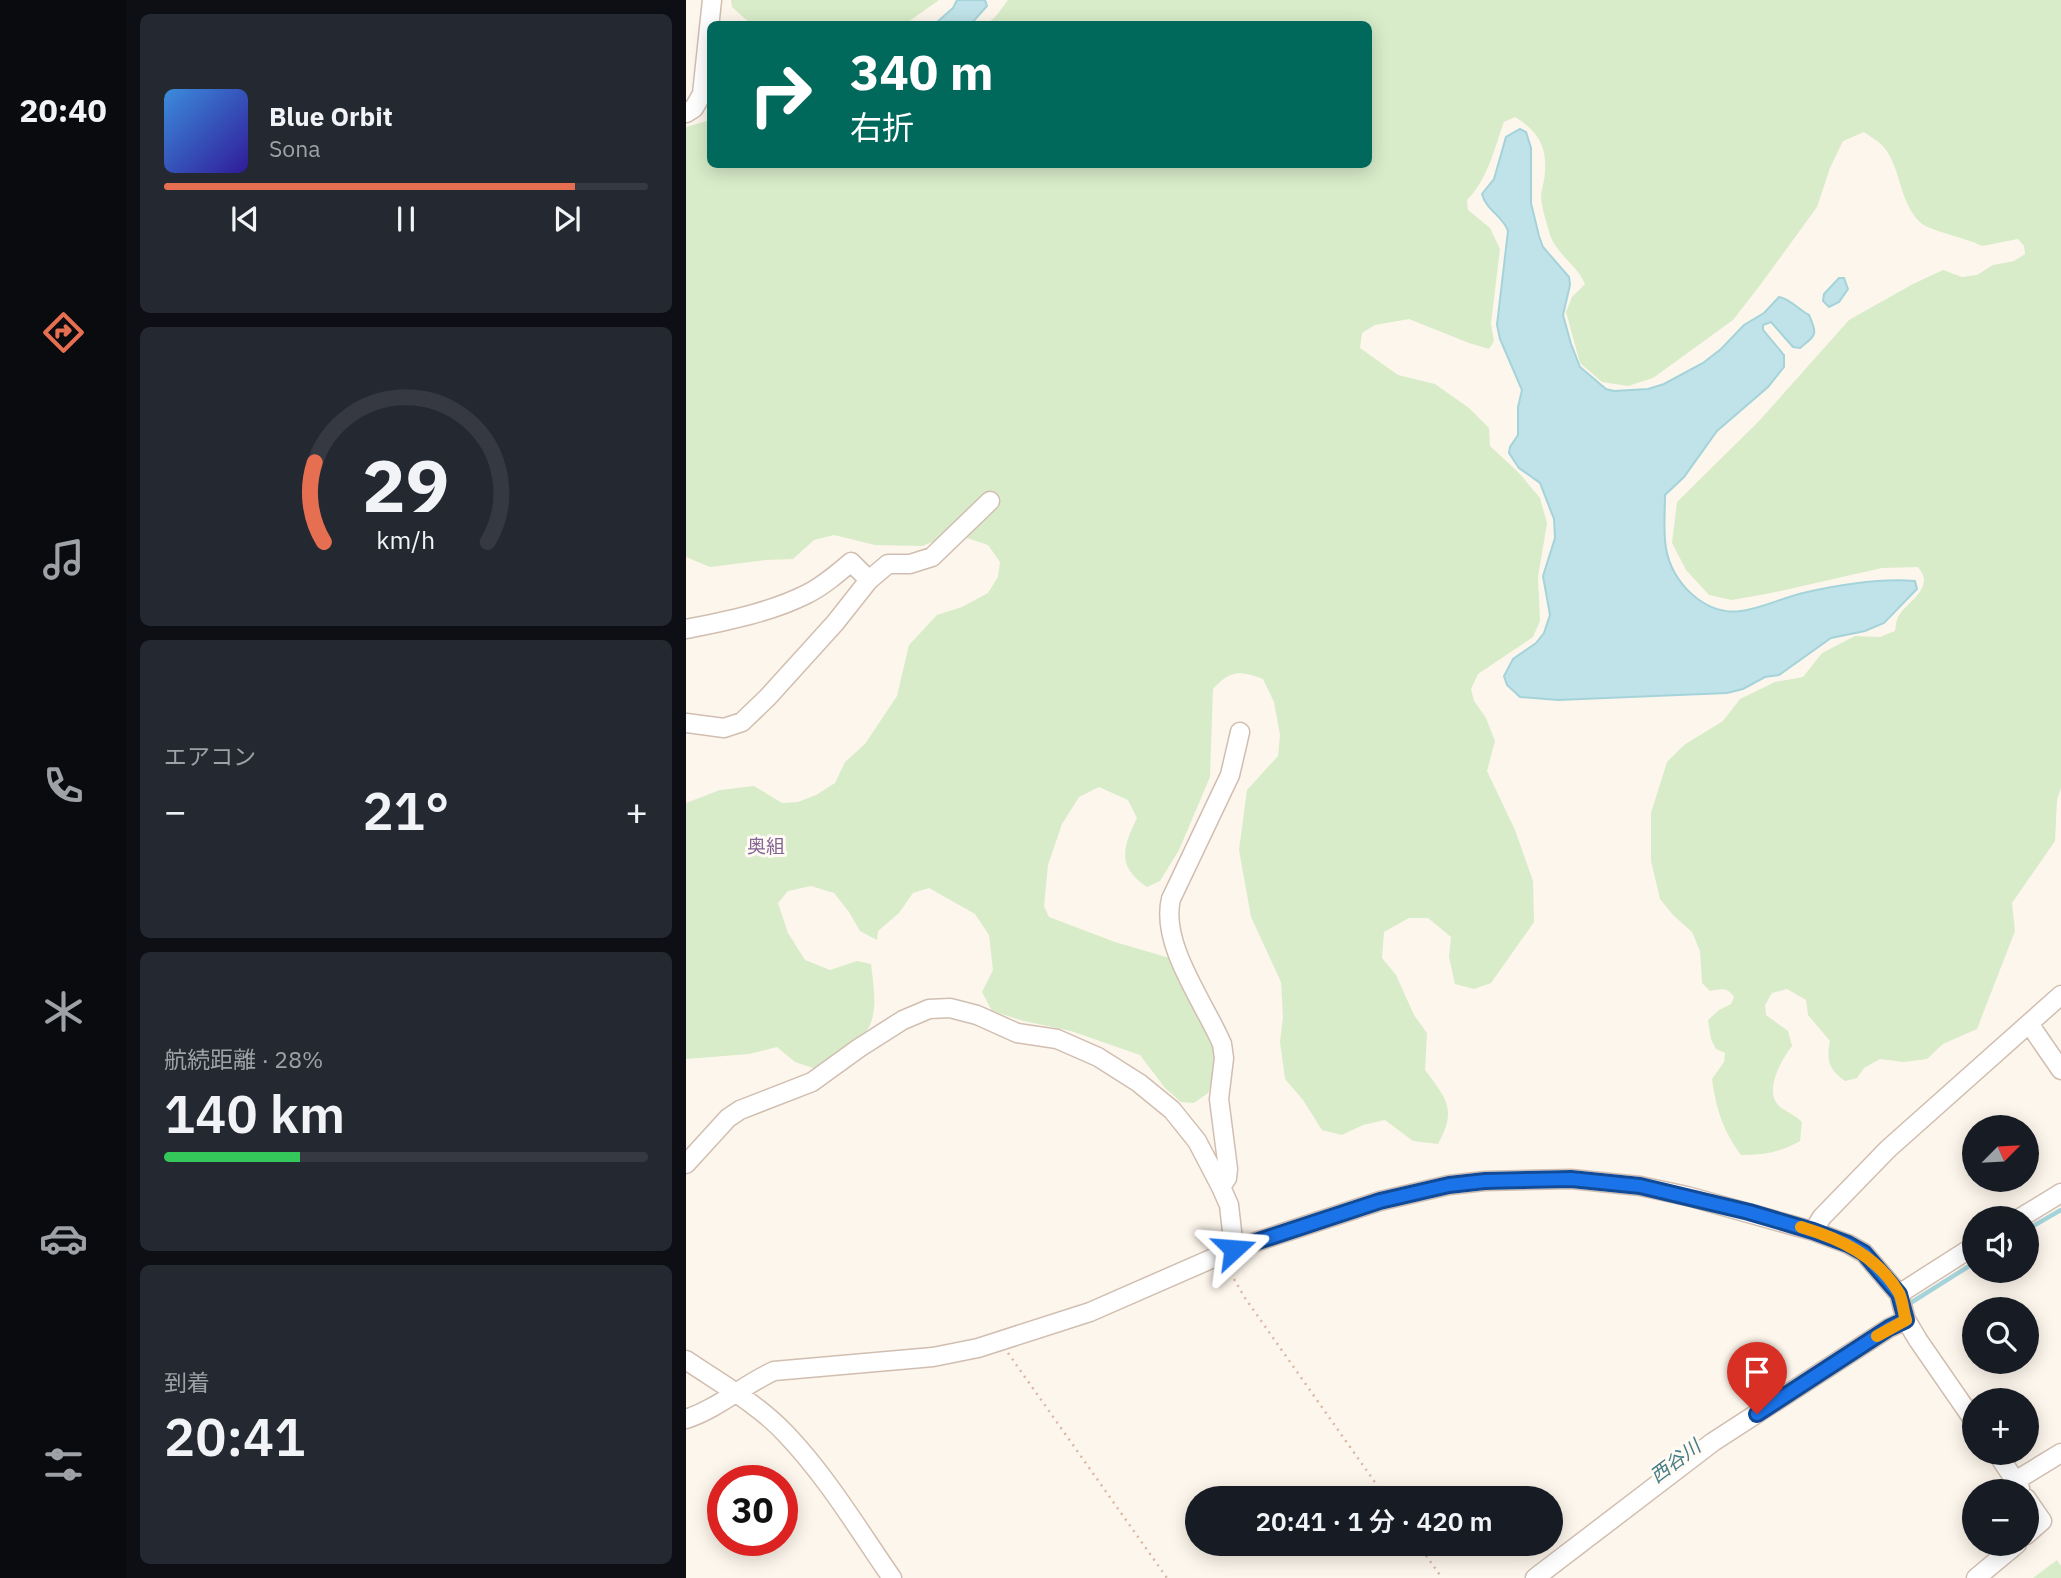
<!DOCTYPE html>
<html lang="ja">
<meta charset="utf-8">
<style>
:root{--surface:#171b24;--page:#242831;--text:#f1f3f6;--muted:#9ea1a6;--line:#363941;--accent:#e76f51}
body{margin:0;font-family:"IBM Plex Sans","Noto Sans JP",sans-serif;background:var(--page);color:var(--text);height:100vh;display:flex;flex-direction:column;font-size:26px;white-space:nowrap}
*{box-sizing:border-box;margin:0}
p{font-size:23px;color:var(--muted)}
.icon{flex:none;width:38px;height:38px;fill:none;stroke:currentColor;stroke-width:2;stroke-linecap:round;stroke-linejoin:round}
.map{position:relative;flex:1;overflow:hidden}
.details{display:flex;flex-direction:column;gap:14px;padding:14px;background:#0d0f14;width:560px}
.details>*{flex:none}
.top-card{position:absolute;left:21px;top:21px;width:665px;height:147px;border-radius:10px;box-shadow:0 4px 18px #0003;background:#00695c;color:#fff;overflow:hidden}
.needle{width:46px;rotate:66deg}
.controls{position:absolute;left:1276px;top:1115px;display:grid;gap:14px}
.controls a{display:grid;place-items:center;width:77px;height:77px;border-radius:50%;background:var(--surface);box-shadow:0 4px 18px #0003;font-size:35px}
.speed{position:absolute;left:21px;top:1465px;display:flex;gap:14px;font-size:35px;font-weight:700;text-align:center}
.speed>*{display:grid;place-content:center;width:91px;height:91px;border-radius:50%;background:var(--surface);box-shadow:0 4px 18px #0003;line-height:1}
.speed .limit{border:10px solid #d22;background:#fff;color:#111}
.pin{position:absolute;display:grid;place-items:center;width:60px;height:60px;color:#fff;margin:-72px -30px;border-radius:50% 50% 50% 0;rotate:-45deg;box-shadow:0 0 7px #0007}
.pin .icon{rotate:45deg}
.me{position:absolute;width:77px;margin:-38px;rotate:71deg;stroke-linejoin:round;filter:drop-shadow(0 0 5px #0008)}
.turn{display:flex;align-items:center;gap:24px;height:147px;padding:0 28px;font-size:32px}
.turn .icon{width:91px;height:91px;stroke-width:2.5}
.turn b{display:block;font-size:49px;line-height:60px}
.big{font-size:52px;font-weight:600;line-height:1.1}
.details .widget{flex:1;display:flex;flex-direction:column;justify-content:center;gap:10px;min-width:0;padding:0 24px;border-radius:10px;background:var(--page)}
.details .dial{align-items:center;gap:0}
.dial svg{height:182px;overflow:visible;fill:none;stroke:var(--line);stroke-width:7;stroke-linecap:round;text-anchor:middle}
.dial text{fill:var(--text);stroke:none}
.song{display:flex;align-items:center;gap:21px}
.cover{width:84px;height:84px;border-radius:10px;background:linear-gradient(135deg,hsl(210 70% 55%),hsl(250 70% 35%))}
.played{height:7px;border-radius:4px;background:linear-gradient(90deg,var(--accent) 85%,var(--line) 85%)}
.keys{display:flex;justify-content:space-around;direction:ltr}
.heat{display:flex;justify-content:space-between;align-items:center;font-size:38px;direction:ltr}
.charge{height:10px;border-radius:5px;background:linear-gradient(90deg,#34c759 28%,var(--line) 0)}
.trip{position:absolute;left:499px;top:1486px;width:378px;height:70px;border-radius:35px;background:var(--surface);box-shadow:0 4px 18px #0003;font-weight:600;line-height:70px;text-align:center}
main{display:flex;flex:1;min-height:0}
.menu{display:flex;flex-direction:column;width:126px;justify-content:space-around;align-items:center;background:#090b0e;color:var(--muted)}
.menu .icon{width:49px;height:49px}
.menu .active{color:var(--accent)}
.menu b{font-size:32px;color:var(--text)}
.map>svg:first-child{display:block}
.green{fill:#d8ecc9}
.water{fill:#bfe3e8;stroke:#a5d3da;stroke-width:2}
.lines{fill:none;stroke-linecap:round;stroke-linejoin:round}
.stream{stroke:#a5d3da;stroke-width:4.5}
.minor-casing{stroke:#d1beb0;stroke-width:21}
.path{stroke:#d9b8a5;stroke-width:2.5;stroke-dasharray:2 5;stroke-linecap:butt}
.minor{stroke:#fff;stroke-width:18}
.route-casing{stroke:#114b97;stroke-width:18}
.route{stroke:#1a73e8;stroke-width:12}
.slow{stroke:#f59e0b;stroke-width:12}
.labels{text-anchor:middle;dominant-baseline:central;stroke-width:6;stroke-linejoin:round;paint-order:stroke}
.neighbourhood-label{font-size:19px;fill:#846695;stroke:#fffaf3}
.water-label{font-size:19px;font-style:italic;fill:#437c86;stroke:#fffaf3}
</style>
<main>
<nav class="menu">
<b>20:40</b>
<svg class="icon active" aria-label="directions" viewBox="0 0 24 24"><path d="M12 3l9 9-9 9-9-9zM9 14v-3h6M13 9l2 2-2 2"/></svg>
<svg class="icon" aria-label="music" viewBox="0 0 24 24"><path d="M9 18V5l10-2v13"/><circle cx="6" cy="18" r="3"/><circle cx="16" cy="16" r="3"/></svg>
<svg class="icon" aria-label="phone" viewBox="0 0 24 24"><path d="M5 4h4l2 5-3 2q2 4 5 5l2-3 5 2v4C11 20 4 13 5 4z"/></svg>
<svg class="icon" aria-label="climate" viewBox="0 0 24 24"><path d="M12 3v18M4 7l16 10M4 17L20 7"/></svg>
<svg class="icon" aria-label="car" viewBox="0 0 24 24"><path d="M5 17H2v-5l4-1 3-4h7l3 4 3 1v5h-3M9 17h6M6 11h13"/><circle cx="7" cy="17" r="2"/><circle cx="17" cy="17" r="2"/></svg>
<svg class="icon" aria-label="filters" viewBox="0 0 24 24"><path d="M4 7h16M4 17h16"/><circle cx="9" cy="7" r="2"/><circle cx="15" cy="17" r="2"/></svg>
</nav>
<section class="details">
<div class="widget">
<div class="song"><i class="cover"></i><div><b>Blue Orbit</b><p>Sona</p></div></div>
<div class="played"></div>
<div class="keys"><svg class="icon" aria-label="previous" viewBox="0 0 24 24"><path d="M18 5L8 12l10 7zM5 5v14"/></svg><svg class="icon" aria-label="pause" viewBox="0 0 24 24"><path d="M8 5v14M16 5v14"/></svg><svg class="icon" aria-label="next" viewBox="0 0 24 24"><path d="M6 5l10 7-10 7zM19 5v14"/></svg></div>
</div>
<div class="widget dial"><svg viewBox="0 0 100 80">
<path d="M14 69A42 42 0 1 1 86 69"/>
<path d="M14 69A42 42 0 0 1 10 34" stroke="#e76f51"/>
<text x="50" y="56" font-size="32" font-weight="700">29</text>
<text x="50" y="72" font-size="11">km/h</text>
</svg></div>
<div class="widget"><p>エアコン</p>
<div class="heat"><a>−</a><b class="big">21°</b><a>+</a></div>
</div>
<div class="widget"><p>航続距離 · 28%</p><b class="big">140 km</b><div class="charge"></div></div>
<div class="widget"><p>到着</p><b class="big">20:41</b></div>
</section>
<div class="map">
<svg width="1375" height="1578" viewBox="0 0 1375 1578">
<rect width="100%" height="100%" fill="#fdf6ec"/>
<path class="green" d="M45,0H253L219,24H65L46,7Z
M322,0H1375V788L1371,800L1369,841L1326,903L1329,931L1291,1029L1257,1044L1241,1059L1218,1062L1194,1059L1178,1068L1171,1078L1159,1081C1143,1070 1140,1060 1144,1041L1122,1015L1120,1000L1101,989L1086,993L1079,1005L1080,1015L1102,1031L1106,1046C1096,1059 1078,1090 1092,1105C1098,1111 1108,1114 1116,1122L1114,1141C1095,1152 1077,1155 1055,1155C1037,1131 1030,1108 1026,1079L1038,1062L1039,1053L1030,1049L1025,1039L1022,1020L1033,1010L1045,1004L1048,997C1041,987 1035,989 1024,991L1016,983L1014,951L1006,932L987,915L974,899L965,861V813L981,762L998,745L1037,721L1054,699L1089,682L1117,677L1136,653L1169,636L1194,637L1209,631C1210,625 1210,619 1214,614C1225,599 1249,587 1232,567L1196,568L1085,593L1046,600L1023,595L1000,570L986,543L991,502L1073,421L1163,320L1227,284L1257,270L1276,277L1291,275L1307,265L1328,261L1339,254L1338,246L1332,239L1296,246C1281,238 1244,231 1235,223C1212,202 1216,167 1196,145C1191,140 1183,136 1178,132L1157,141L1144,168L1131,207L1075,284L1047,320L967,378L942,386L916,382L894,363L880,312L886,297L899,284C891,265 871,255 864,235C861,224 856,209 855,198C855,189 859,180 859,171C861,144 850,130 829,117L818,122C808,149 802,179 781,200L782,210L804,228L814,249L805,323L808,341L803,349L783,343L723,319L689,325L676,333L674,348L712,375L749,384L783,408L803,428L804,446L833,473L854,498L861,523L852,577L854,621L847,637L792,674L785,689L788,701L800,718L809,741L801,771L829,830L847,881L848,922L805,983L788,989L769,984L763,957L765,937L742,918H723L698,932L696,958L710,975L728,1015L741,1033L739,1070C761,1099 771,1110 752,1144L727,1141L699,1120L677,1125L656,1135L636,1130L617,1100L599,1079L594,1042L597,1017L595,982L565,917L553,850L561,790L592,756L594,735L588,702L577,679C554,670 544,670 527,689L524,777L493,850L474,881L461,887C430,866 437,847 451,818L442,800L413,787L393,797L376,824L362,865L358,906L363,917L429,942L487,959L530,1050L529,1073L522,1093L508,1103L495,1102L479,1088L454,1055L385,1031L338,1021L306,1011L296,992L307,970L303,935L289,914L243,888L227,893L213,913L192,931L191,940L174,931L163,912L148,893L125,886L102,891L92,903L102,933L119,960L144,970L171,961L185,964C187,983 192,1006 184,1025C177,1041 147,1060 133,1070L109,1062L91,1047L63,1054L0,1059V803L34,790L68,786L96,803L112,802L130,795L149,783L159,762L179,744L211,696L223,645L251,615L276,607L302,593L312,577L314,562L302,545L281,538H257L236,546L189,545L148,535L128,540L107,559L80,560L24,567L0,557V127L24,120V164H682V24H301L310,16Z
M1371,1560L1375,1566V1578H1347Z"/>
<path class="water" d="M271,0H299L301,6L285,24H249L267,8Z
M834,129L840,132L845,148V203L853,236L857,247L883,277L884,285L877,315L885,344L894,367L920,389L928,391L962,389L978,384L1017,363L1035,349L1058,325L1078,313L1093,297C1103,298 1113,310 1123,315C1132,335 1130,335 1114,348L1107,347L1085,322L1077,325V330L1098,355V367L1082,387L1031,431L998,477L979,495C979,512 977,532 980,548C985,582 1019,616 1055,611C1076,608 1096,598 1117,593C1152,585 1192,578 1229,581L1231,589L1198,623L1179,631L1145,638L1093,675L1079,677L1057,689L1041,693L872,700L834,697L821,685L818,676L827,659L850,643L858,633L864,615L857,576L869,538L868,519L854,483L833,468L823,453L824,447L832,435V407L836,390L814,339L811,325L822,231C817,216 800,210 796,194L808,179L820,137Z
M1153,278H1158L1162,289L1153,302L1143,307L1137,301L1138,294Z"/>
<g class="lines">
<path class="stream" d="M1340,1230L1375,1210
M1226,1302L1288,1263"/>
<g class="minor-casing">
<path id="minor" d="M0,113L8,108L16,94L26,0
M0,629C40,621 83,613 121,594C137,586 151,574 165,562L183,580
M0,723L38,728L56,722L82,697L149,623L183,580L202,564H224L246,557L304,501
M1344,1025L1375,1070
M0,1164L42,1118L54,1110L126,1082L173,1048L217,1020L243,1009L264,1008L291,1015L331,1033L371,1039L412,1057L453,1083L486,1110L511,1141L535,1187L543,1205L548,1249
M535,1187L541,1178L542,1169L533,1099L538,1058L536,1044C518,1002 474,944 485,899L544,775L554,732
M1334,1218L1375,1193
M1127,1231L1136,1217L1202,1149L1375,995
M1213,1294L1288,1246
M0,1360C34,1383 72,1404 100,1434C141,1477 172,1529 206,1578
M0,1419C33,1408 57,1385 88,1371L247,1357L292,1348L404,1312L548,1249L694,1201L763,1185L799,1181L885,1179L954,1186L1001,1196L1127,1231L1162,1244L1178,1253L1213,1294L1220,1320L1232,1340L1288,1421
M1310,1452L1334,1488
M1329,1481L1375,1453
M1340,1498L1356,1521L1340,1535
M849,1578L1027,1442L1203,1328L1220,1320
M1290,1578L1331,1544"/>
</g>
<path class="path" d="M541,1267L559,1298L700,1498
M322,1353L481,1578
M732,1544L756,1578"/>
<use href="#minor" class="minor"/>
</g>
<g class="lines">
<g class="route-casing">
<path id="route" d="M548,1249L694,1201L763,1185L799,1181L885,1179L954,1186L1063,1212L1127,1231L1162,1244L1178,1253L1213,1294L1220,1320L1203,1328L1071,1414"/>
</g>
<use href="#route" class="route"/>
<path class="slow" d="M1115,1227C1155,1239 1191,1256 1213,1293C1217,1301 1217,1311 1220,1320L1191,1336"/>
</g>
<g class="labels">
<g class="neighbourhood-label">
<text x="80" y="846">奥組</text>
</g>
<g class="water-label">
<text transform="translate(989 1461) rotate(-37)">西谷川</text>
</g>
</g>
</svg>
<div class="controls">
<a><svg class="needle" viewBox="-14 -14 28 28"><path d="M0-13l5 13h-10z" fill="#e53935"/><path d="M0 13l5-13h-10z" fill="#9ea1a6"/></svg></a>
<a><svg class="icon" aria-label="sound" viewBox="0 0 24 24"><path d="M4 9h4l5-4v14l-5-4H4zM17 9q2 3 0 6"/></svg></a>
<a><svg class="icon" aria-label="search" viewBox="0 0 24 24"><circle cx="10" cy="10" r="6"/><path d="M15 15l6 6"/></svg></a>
<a>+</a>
<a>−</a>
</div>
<div class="speed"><div class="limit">30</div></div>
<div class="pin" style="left:1071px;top:1414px;background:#d93025"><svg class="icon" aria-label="arrive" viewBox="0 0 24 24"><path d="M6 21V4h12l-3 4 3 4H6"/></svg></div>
<svg class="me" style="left:548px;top:1249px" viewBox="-20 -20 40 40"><path d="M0-17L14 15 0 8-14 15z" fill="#1a73e8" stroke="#fff" stroke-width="4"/></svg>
<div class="trip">20:41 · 1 分 · 420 m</div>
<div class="top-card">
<div class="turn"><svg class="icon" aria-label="right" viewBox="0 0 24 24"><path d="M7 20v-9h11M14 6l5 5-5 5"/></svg><div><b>340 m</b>右折</div></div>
</div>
</div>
</main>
